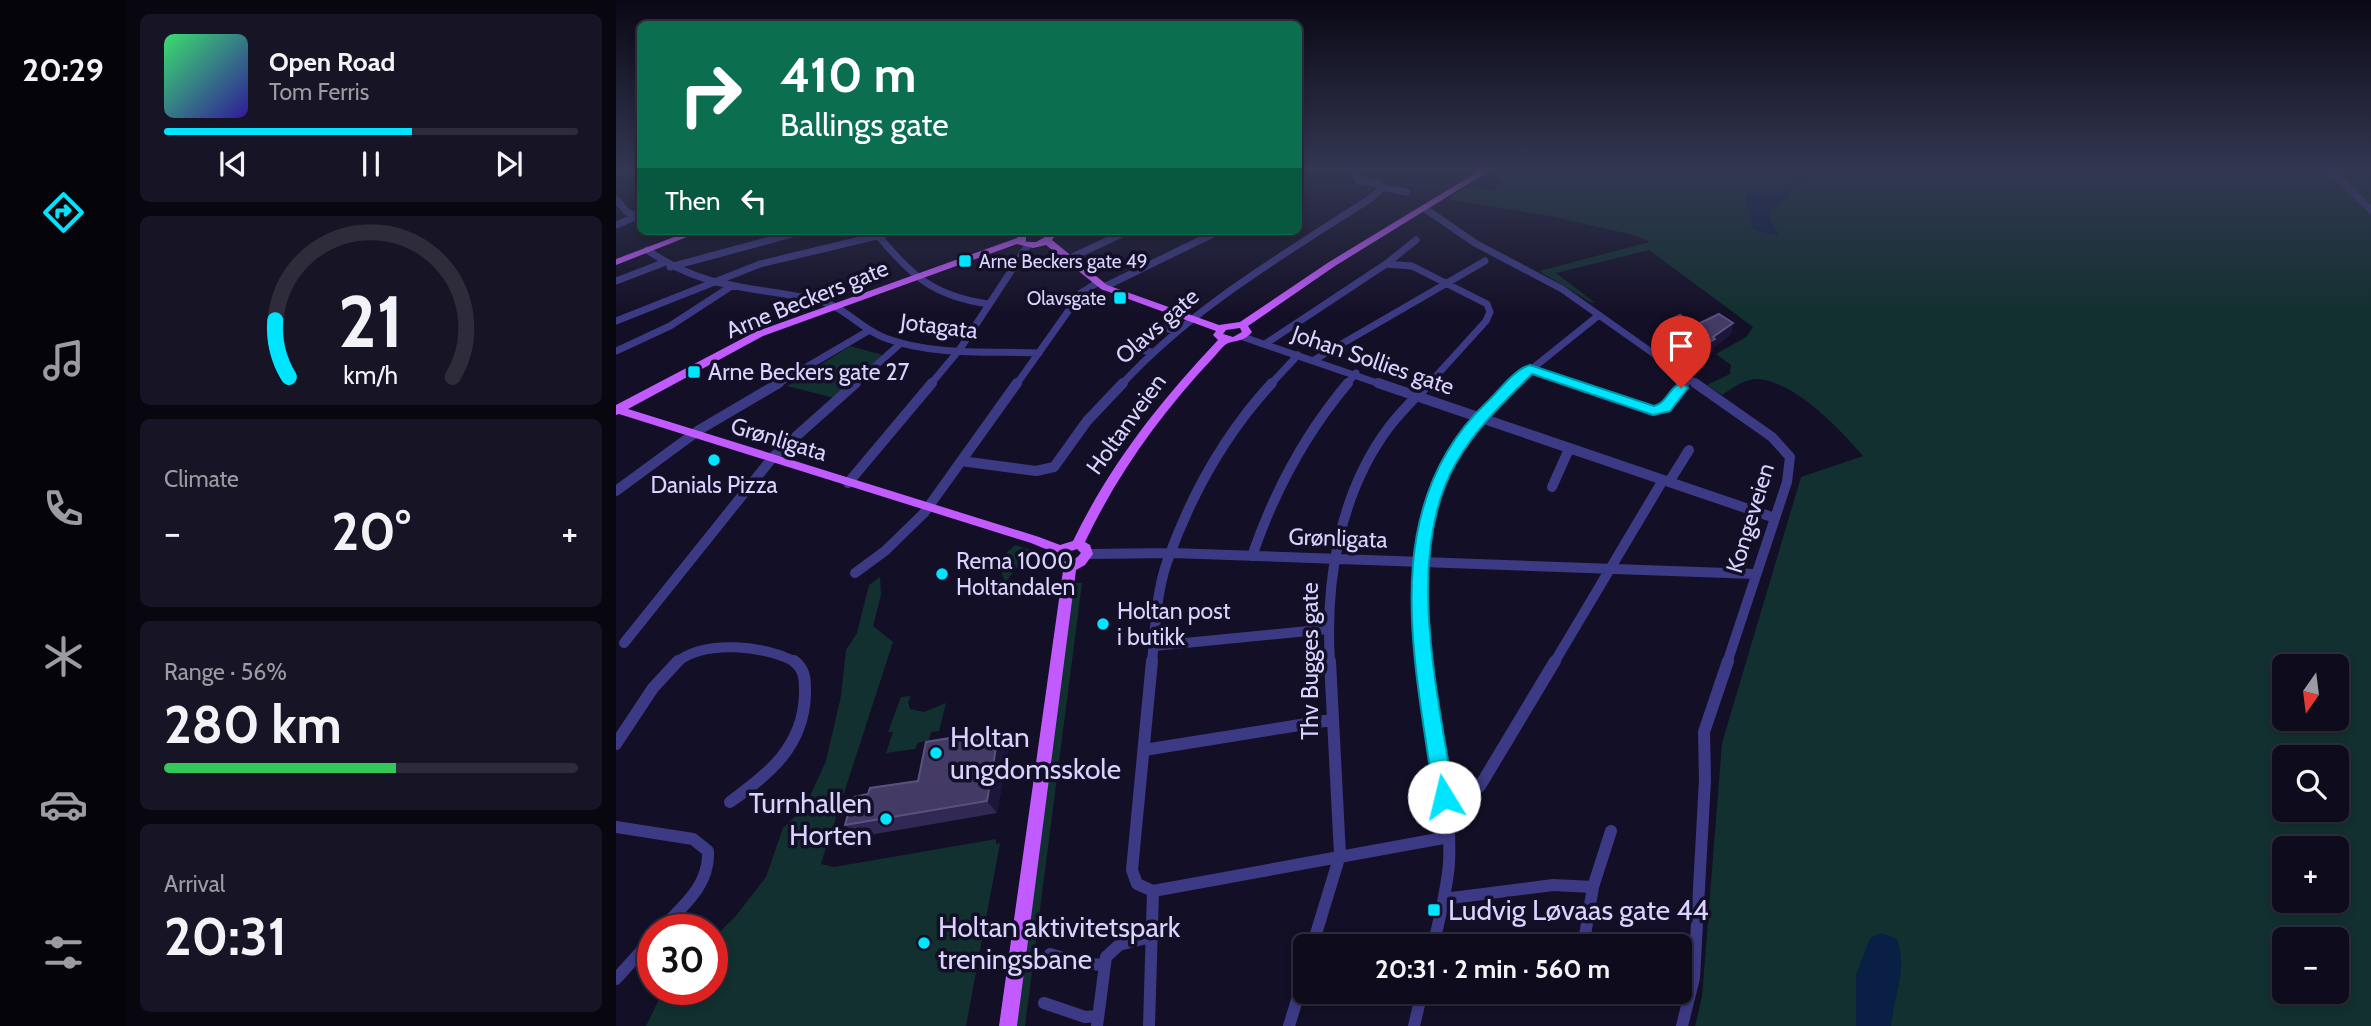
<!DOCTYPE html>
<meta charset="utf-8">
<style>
:root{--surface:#0e0b1c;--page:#171425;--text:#f1f3f6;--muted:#9b9ba3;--line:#2e2b3b;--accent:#00e5ff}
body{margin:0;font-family:Cabin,sans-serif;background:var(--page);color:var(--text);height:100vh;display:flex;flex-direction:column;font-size:26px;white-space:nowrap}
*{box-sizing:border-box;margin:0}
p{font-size:23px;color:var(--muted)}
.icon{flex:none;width:38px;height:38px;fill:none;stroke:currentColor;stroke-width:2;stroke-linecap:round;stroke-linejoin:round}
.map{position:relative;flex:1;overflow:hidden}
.details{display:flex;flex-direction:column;gap:14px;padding:14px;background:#08060f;width:490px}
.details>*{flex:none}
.guide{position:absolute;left:21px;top:21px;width:665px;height:214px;border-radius:10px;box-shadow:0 4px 10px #0003,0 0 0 2px var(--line);background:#0b6e4f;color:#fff;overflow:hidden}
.needle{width:46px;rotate:194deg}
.buttons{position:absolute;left:1656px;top:654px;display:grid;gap:14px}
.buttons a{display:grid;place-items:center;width:77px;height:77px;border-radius:10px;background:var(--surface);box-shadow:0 4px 10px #0003,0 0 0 2px var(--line);font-size:35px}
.speed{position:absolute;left:21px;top:914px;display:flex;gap:14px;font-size:35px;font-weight:700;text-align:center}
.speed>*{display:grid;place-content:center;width:91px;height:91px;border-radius:50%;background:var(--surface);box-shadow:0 4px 10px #0003,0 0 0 2px var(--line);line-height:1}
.speed .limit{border:10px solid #d22;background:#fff;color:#111}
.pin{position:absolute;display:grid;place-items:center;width:60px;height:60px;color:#fff;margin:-72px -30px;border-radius:50% 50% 50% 0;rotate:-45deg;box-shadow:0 0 7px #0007}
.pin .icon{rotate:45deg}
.me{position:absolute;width:77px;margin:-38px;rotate:351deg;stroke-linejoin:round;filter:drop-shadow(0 0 5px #0008)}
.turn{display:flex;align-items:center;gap:24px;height:147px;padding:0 28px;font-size:32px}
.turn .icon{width:91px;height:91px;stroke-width:2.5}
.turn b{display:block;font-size:49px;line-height:60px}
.then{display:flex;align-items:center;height:66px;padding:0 28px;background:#0003;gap:14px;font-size:26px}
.big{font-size:52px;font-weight:700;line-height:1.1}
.details .widget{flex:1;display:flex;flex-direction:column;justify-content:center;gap:10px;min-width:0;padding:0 24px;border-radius:10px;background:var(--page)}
.details .dial{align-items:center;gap:0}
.dial svg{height:182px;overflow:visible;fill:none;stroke:var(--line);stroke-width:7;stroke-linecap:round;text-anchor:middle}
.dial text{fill:var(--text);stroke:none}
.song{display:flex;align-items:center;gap:21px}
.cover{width:84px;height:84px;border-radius:10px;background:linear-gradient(135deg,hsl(140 70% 55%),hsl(250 70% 35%))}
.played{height:7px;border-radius:4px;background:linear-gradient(90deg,var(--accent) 60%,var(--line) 60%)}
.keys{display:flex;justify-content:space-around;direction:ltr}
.heat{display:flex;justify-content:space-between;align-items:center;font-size:38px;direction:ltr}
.charge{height:10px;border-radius:5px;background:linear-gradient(90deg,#34c759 56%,var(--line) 0)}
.trip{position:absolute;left:677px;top:934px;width:399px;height:70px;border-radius:10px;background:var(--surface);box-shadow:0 4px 10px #0003,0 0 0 2px var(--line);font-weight:700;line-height:70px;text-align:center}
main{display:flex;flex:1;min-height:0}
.tab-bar{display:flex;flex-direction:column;width:126px;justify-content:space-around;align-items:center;background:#06040b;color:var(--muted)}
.tab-bar .icon{width:49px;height:49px}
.tab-bar .current{color:var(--accent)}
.tab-bar b{font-size:32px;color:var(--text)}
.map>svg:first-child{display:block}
.green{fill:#12302f;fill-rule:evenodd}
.water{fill:#0a1f44}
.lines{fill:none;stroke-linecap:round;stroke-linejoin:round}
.stream{stroke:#0a1f44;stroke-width:2}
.minor-far2{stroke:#3d3a85;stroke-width:7}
.minor-far1{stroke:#3d3a85;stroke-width:10}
.minor{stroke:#3d3a85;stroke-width:12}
.major{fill:#c25bff;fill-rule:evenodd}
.wall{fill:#312854}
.shaded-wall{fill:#1d163a}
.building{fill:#433a66;stroke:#5a527e;stroke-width:2}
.route{fill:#00e5ff;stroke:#0095a6;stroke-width:2}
.poi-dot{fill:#00e5ff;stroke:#130f26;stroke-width:2.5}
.labels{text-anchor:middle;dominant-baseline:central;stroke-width:7;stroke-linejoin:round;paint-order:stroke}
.far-poi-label{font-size:19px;fill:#d9d4ff;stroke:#130f26;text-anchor:start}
.street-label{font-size:23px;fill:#d9d4ff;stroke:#130f26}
.poi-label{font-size:23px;fill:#d9d4ff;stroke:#130f26;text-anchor:start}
.near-poi-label{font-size:28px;fill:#d9d4ff;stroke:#130f26;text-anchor:start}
</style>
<main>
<nav class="tab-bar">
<b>20:29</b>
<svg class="icon current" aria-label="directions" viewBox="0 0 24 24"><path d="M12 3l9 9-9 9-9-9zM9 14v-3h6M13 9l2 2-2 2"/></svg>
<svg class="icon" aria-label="music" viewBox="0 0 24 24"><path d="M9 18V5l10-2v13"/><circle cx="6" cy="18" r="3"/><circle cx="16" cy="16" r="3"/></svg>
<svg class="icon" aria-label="phone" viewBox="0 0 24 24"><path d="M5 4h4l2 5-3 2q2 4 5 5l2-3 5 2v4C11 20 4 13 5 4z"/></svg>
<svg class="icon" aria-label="climate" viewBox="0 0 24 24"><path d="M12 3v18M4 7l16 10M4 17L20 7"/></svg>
<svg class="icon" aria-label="car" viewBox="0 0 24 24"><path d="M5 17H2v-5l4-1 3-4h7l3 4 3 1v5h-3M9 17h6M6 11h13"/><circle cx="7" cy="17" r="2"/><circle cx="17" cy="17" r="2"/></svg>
<svg class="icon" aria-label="filters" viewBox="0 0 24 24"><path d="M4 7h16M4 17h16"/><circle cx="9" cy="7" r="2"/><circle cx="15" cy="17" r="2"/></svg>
</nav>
<section class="details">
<div class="widget">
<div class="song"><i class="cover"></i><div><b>Open Road</b><p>Tom Ferris</p></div></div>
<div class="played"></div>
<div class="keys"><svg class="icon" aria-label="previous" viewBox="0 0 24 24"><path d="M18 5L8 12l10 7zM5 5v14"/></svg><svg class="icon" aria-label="pause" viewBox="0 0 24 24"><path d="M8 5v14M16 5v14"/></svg><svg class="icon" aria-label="next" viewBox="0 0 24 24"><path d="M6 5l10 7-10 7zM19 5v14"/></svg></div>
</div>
<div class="widget dial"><svg viewBox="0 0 100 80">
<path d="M14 69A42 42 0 1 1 86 69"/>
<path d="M14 69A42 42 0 0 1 8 44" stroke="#00e5ff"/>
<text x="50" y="56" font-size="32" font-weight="700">21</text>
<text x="50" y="72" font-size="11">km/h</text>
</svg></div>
<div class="widget"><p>Climate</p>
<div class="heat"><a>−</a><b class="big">20°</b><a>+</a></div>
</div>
<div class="widget"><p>Range · 56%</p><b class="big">280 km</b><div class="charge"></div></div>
<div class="widget"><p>Arrival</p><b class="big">20:31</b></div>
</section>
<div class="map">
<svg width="1755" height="1026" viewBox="0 0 1755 1026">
<rect width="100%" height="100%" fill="#130f26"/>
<path class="green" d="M878,171H1717L1730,182L1721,171H1755V1026H1079L1086,997L1106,743L1185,477L1247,456C1224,429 1179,381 1141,379C1128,379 1115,389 1106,395L1091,385L1114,374L1115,365L1100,354L1130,337L1137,327L1033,250L940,273L978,302L976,303L923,271L1034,242L1017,235L934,216L832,199L850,187L878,191L885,180L877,175ZM1668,667H1720V719H1668ZM1668,758H1720V810H1668ZM1668,849H1720V901H1668ZM1668,940H1720V992H1668Z
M234,346L267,355L218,398L171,386Z
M399,545L415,550L380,594L369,602L388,579L381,561Z
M264,577L265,595L257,626L277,642L205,864L218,867L380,839V844L384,843L350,1026H30L48,989H96V939L119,917L150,877L167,828L189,807L210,761L225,696L230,650L241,633L253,585Z
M458,583H466L409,1026H399Z
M295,696L292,702L294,709L308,712L330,703L323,731L315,732L313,740L302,743L299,749L270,753L277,732H272L285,697Z"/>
<path class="water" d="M1175,188L1176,195L1156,209L1153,217L1162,233L1160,236L1137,229L1129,197L1133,189L1153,192Z
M1266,933L1281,939C1292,970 1278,995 1275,1026H1240V975L1254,938Z"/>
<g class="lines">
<path class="stream" d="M1175,188L1196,173"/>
<path class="minor-far2" d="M741,171L742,181L762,184
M1715,171L1755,210
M0,173L2,171
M765,187L791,192
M0,199L11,212L24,218
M808,208L859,243L946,289L1082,385
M0,225L24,215
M258,231C295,274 314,296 373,304
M31,250C92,292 136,285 204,301C229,307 245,329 269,338C317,356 373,351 423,353
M452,259L512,231
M770,264L800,240
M54,267L187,231
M0,281L47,263
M488,287L603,231
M0,321L144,264L282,231
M538,325L560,331
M627,337L767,385
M649,344L770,264L796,266L871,304L874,312L870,321L812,385
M513,348L536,352
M0,351L54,326L114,287
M698,360L869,261
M914,369L960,385
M160,385L252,331
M238,385L285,343
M314,385L344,349L412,245
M400,385L465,293L481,283
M505,385C578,306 666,256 755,198L765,189L762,184
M654,385L682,355
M730,385L740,373
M896,385L983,315
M1067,385L1072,379"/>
<path class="minor-far1" d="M762,383L1159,518
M955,383L1037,411L1049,408L1069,383
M1079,383L1156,437L1174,457L1171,482L1111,663
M345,461L420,471L438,467L471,421L507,383
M1053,482L1073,450
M232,483L316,383
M936,487L953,449
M0,491L83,430L163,383
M471,554L556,553L1139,574
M636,556C658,492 688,435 732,383
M239,573L269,551L308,513L401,383
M8,643L157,457L240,383
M538,646L712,629
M60,663C87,639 151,645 181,663
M536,663C539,631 540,593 551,562C574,497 609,434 656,383
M714,663C709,581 723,494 773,427C785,411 800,397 813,383
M809,663C793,553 812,459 898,383
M938,663L1047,480"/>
<path class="minor" d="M536,661L516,870L521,884L537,891L833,837
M809,661C818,727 836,796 833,863C831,891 823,919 817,947
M0,744L37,688L62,661
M528,750L715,720
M828,797L856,792L864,786L939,661
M114,802C153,774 187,747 189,695C189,682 190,670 178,661
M0,827L77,839L92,851C94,885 67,906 45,929
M828,899L937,885L977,887
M696,947L724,855L714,661
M967,947L977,887L995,831
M434,954L465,963L487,965
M0,979L37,938
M428,1003L469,1017L482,1016
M481,1026L490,957L503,945L538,936
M533,1026L537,891
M673,1026L690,970
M798,1026L806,992
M1066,1026L1078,978L1089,780L1088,732L1112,661"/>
<path class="major" d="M863,171H873L719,266L632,326L636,332C626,344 617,339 609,345C605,348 601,354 598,357C545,413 502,473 469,542L474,545L477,554L469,565L460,570L401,1026H383L447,571L436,566L435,563L437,552L415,543L3,414L0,415V405L139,332L401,238L403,234L409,231H420L410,237V242H420L429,237L427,231H435L438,237L436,240L491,285L603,325L624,322L713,262ZM401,244L417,248L430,245L485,289L600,331L597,335L602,340C543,403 495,463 457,541L444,545L423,537L12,409L147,336ZM624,328L626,332L617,337L607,334L610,330ZM461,549L465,553C460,559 455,563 448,561L450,553Z
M74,231H86L0,265V259Z"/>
</g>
<path class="wall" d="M1117,323L1115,334L1098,347L1097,351L1079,360L1044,335L1046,324L1080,325Z
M393,744L381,813L242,837L229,825L252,794L302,781Z"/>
<path class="shaded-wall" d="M1117,323L1115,334L1098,347L1097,351L1079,360L1081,348Z
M383,730L393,744L381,813L371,801Z"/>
<path class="building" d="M1103,314L1117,323L1097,337L1099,339L1081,348L1046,324L1064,315L1080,325Z
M383,730L371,801L229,825L237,797L252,794L254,788L302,781L310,742Z"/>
<linearGradient id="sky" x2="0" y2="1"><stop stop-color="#0a0815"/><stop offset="0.54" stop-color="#333752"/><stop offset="1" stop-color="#333752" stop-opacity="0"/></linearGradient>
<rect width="1755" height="315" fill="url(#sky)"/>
<path class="route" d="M914,365L1038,406C1051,403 1053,387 1065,383L1072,388L1054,411L1037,415L916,374C888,402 860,428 840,463C787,555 823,698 838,797L835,804L828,807L821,804L818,797C800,664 759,509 870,403C882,392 898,369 914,365Z"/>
<g class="poi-dot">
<rect x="342" y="254" width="14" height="14" rx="3.5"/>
<rect x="497" y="291" width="14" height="14" rx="3.5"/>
<rect x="71" y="365" width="14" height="14" rx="3.5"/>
<circle cx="98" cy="460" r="7"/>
<circle cx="326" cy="574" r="7"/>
<circle cx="487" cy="624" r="7"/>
<circle cx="320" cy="753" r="7"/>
<circle cx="270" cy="819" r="7"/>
<rect x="811" y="903" width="14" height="14" rx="3.5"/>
<circle cx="308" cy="943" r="7"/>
</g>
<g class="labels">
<g class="far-poi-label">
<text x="363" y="261">Arne Beckers gate 49</text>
<text x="490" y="298" text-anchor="end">Olavsgate</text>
</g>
<g class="street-label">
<text transform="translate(191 299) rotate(-22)">Arne Beckers gate</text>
<text transform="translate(323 326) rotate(7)">Jotagata</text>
<text transform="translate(541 326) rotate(-41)">Olavs gate</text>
<text transform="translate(757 360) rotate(19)">Johan Sollies gate</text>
<text transform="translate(510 424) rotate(-54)">Holtanveien</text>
<text transform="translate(163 439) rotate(17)">Grønligata</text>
<text transform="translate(1134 518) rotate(-73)">Kongeveien</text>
<text transform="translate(722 538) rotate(2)">Grønligata</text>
<text transform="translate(694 661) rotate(-90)">Thv Bugges gate</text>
</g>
<g class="poi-label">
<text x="92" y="372">Arne Beckers gate 27</text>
<text x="98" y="485" text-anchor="middle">Danials Pizza</text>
<text x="340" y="561">Rema 1000<tspan x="340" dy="26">Holtandalen</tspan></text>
<text x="501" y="611">Holtan post<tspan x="501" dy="26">i butikk</tspan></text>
</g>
<g class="near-poi-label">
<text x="334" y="737">Holtan<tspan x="334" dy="32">ungdomsskole</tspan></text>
<text x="256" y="803" text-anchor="end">Turnhallen<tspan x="256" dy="32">Horten</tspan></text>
<text x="832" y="910">Ludvig Løvaas gate 44</text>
<text x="322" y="927">Holtan aktivitetspark<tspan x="322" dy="32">treningsbane</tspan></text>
</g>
</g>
</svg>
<div class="buttons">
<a><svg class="needle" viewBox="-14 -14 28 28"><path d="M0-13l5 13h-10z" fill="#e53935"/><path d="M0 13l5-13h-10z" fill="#9b9ba3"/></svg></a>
<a><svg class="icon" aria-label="search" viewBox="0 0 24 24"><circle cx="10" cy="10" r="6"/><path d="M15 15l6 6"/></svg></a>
<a>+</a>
<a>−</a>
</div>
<div class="speed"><div class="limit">30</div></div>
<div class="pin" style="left:1065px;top:388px;background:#d93025"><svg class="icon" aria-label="arrive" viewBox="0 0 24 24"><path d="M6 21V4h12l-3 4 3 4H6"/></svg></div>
<svg class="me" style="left:828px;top:797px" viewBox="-20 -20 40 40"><circle r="19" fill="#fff"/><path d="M0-13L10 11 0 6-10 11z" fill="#00e5ff"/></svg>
<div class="trip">20:31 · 2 min · 560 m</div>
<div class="guide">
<div class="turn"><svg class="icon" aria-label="right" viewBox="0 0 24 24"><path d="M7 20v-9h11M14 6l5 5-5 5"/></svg><div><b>410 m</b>Ballings gate</div></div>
<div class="then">Then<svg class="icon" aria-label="left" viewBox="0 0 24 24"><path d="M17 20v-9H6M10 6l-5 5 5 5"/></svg></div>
</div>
</div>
</main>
